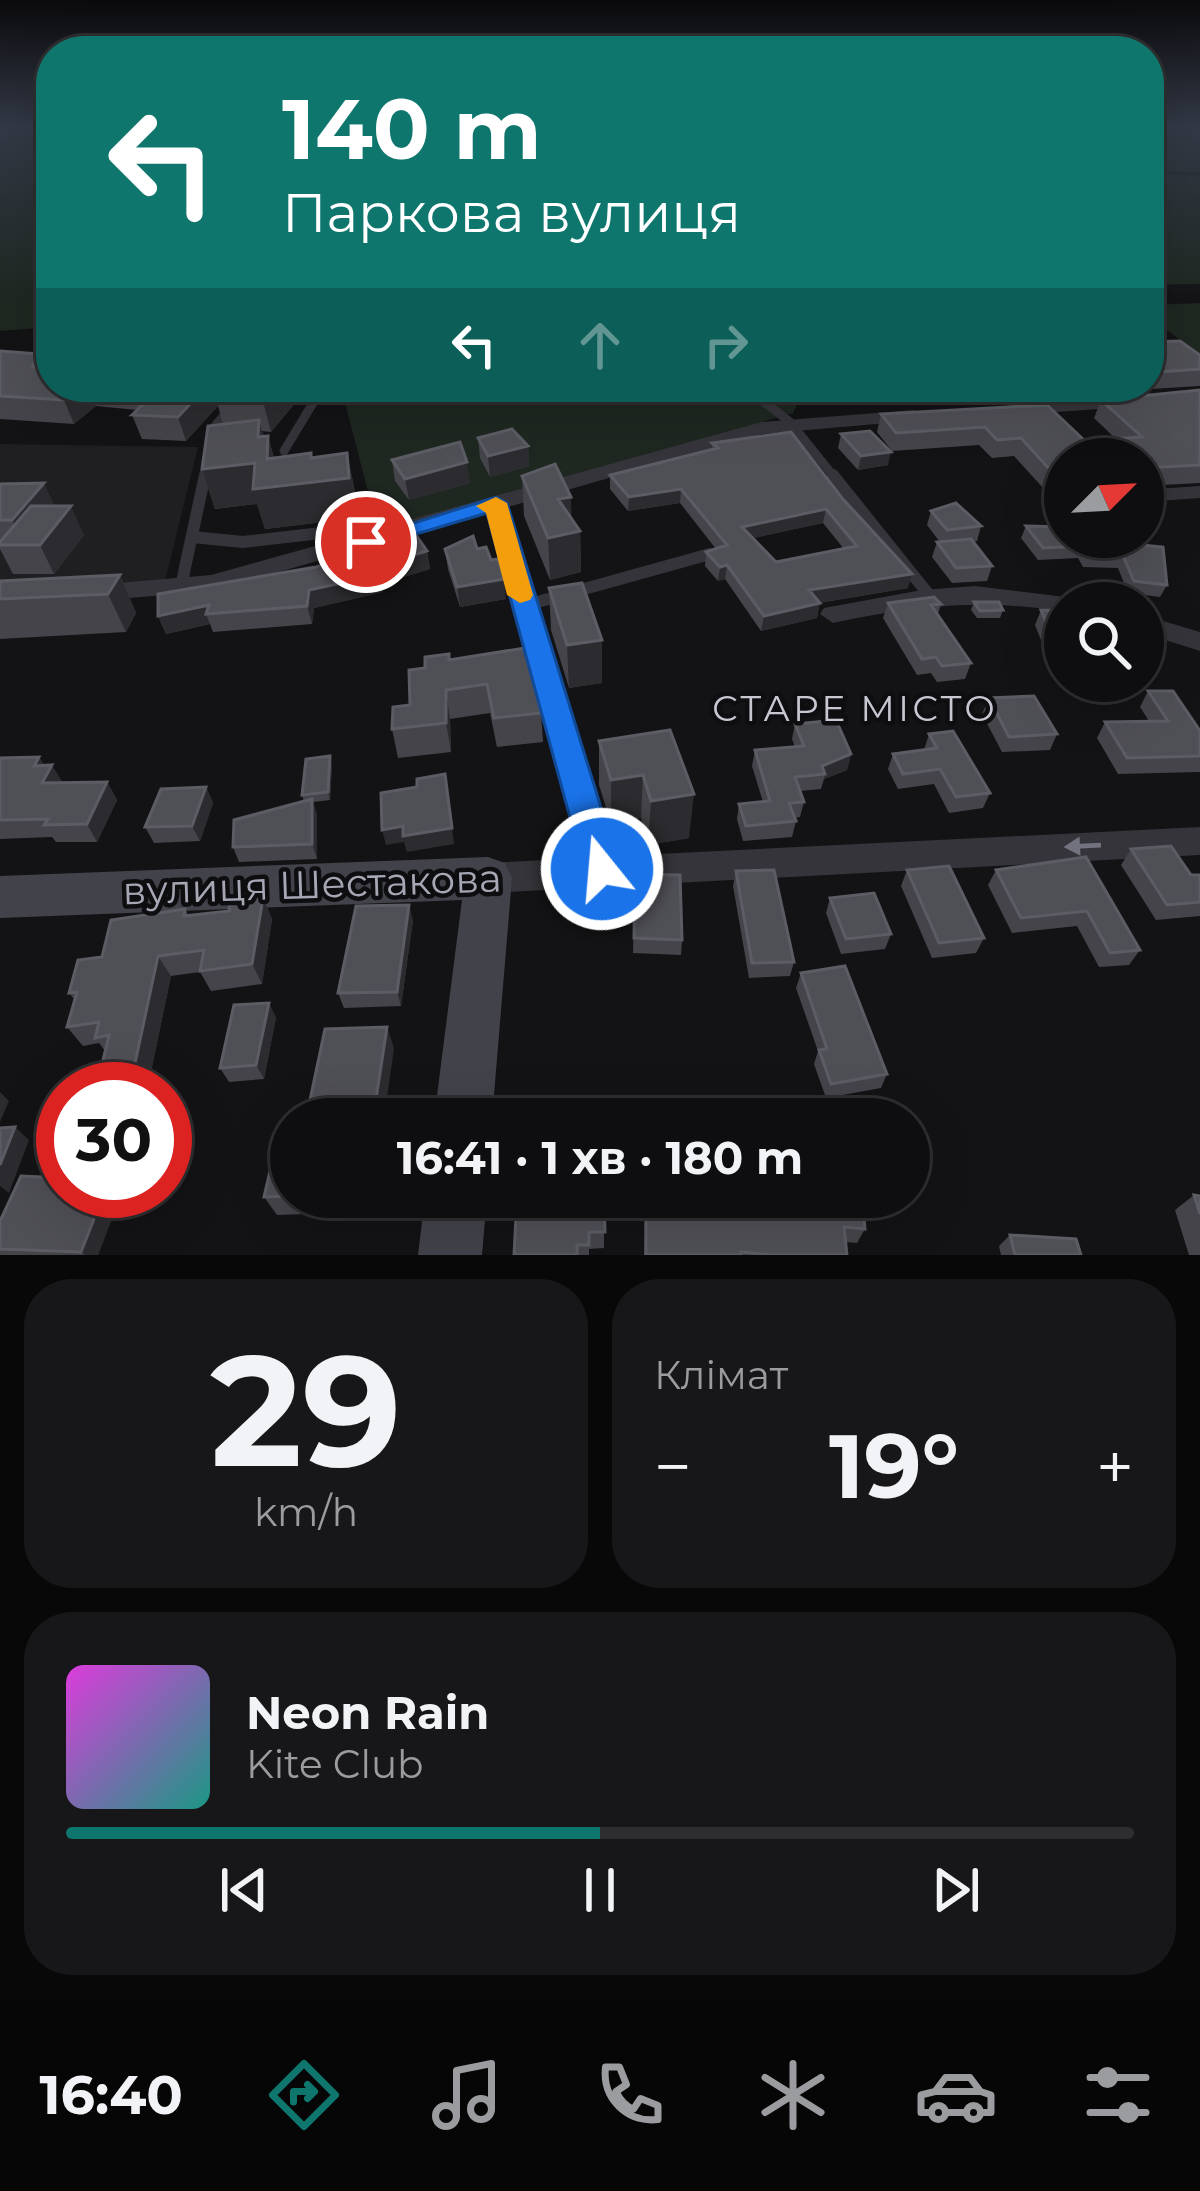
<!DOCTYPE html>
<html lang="uk">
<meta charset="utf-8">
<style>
:root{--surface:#0e0e10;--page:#171719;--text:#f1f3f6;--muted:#9b9c9f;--line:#2e2e30;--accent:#0f766e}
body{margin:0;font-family:Montserrat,sans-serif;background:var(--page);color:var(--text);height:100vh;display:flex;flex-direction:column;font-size:45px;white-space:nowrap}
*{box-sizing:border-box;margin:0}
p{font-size:39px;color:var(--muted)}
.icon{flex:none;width:66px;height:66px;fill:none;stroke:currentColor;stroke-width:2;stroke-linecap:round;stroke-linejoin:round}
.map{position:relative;height:1255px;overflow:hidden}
.sheet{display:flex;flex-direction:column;gap:24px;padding:24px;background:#080809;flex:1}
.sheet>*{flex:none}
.hud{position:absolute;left:36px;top:36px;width:1128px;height:366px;border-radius:48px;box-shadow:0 12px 48px #0002,0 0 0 3px var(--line);background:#0f766e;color:#fff;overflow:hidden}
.needle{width:78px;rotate:66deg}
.controls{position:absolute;left:1044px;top:438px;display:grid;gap:24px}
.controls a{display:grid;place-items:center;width:120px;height:120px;border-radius:50%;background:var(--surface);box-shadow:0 12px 48px #0002,0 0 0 3px var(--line);font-size:60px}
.speed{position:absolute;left:36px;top:1062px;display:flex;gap:24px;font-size:60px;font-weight:700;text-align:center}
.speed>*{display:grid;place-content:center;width:156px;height:156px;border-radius:50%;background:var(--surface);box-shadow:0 12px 48px #0002,0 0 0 3px var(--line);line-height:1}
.speed .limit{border:18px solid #d22;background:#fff;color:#111}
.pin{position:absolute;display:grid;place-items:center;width:102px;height:102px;color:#fff;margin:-51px;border:6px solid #fff;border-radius:50%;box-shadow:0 3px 12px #0007}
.me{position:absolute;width:132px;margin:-66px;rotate:343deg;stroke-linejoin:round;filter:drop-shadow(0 0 9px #0008)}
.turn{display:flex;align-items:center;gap:42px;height:252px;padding:0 48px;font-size:54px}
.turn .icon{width:156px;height:156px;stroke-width:2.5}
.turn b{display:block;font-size:84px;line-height:102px}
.lanes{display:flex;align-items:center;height:114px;padding:0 48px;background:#0003;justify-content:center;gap:60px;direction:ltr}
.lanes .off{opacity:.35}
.big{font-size:90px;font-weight:700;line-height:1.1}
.sheet .tile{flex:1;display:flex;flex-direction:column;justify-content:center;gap:18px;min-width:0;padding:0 42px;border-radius:48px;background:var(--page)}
.sheet .dial{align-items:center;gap:0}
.dial b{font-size:156px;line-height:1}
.song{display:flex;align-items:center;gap:36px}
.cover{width:144px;height:144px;border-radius:18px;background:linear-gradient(135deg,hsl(300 70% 55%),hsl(170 70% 35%))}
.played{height:12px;border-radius:6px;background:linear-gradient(90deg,var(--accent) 50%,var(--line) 50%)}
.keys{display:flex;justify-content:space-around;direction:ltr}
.heat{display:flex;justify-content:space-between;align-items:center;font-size:66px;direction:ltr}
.sheet .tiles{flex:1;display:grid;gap:24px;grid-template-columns:1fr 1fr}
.tile:last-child{grid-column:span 2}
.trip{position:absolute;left:270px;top:1098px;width:660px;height:120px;border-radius:60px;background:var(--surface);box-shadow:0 12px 48px #0002,0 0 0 3px var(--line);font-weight:700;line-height:120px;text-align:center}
.dock{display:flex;height:192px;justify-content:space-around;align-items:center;background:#060606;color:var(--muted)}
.dock .icon{width:84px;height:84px}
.dock .active{color:var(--accent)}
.dock b{font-size:54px;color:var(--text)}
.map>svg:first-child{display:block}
.built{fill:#1f1f22}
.green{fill:#1f2721}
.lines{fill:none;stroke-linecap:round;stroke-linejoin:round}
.lane-far1{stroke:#34343a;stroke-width:9}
.lane{stroke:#34343a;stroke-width:12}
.street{fill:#34343a;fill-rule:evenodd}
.secondary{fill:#42434a;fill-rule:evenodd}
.wall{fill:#44444a;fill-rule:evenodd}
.shaded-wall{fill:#2c2c30}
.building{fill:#4f4f56;stroke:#5c5d64;stroke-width:3;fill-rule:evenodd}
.oneway{fill:#72737e}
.route{fill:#1a73e8;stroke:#114b97;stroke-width:3}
.slow{fill:#f59e0b}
.labels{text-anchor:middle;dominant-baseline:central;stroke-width:9;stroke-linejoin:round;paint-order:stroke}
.neighbourhood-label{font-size:36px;letter-spacing:3px;fill:#c6c7d1;stroke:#0e0e10}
.near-street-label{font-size:39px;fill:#a5a7b5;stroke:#0e0e10}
</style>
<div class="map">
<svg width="1200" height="1255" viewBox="0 0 1200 1255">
<rect width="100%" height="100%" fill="#131315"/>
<path class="built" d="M0,444L198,447L165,581L0,587Z"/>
<path class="green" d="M0,127H51V327L0,331Z
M1149,127H1200V173L1149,170Z
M1149,173L1200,176V284L1149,285Z
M1200,303V353L1159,325L1149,326V305Z
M341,387H805L793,413L378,530Z"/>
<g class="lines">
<path class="lane-far1" d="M0,362L51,365
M745,387L790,422L835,478
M284,451L322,388L310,387
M204,478L215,426L247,387"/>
<path class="lane" d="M833,475L929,595
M1143,496L1200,492
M192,537L243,542L347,530
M181,586L205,475
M523,606L710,554"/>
<path class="street" d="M1200,390V402L1013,415L1003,409L1013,403Z
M914,410L924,416L921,420L762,434L508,507L616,856L1200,827V855L488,893L475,889L470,878L475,867L488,863L581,858L486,513L212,591L94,601L81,593L94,585L211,575L761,422Z
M975,586L1074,598L1077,603H1065V612C985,598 912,606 833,623L820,614L824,608L922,590Z
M1143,615L1200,632V651L1143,633Z"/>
<path class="secondary" d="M488,857L505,863L512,878L492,1119H434L462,900L0,918V876Z
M425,1197H487L482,1255H418Z"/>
</g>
<path class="wall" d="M1149,342L1200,355V386L1151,389L1149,387Z
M0,351L40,354L51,387H299L301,396L271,432L262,431L264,436H268L274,458L312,457L347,453L355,492L358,518L265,529L257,504L215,509L202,469L223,424L218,406L186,441L142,439L132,415L137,410L96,406L74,424L0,419Z
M1200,390V483L1143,486V459H1065V490H1045L1014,456L992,458L979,445L892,451L877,432L881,414L1085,441L1116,439L1094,418L1101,400Z
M791,432L908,588L819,603L817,618L761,631L725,579L718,581L705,566L706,552L716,549L680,503L628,511L610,489V475L712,450V443ZM823,523L844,549L776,562L753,538Z
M841,434L888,465L858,470L838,448Z
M478,438L528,446L529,466L490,477L480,458Z
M392,460L470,483L409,500L395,481Z
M522,476L572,518L580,531L581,572L550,580L524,516Z
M0,484L55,506L84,535L54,574H13L0,549Z
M931,511L981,526L977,541L973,542L992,566L987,581L952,583L932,557L937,542H940L927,525Z
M1026,526L1122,543L1167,585L1160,597L1128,593L1118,568L1083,567L1078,558L1038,560L1021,538Z
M348,540L427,551L430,569L381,584L383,592L314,608L312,624L213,632L210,624L166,634L158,616L351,556Z
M445,549H477L506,599L460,607L448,569Z
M120,575L136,613L126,632L0,639V581Z
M549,588L602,683L569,688L551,630Z
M974,602L1003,610L1000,618H977L971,610Z
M888,603L941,604L938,614L971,663L965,679L937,682L931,673L917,675L883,618Z
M1041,610L1065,611V652L1045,650L1035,625Z
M450,660L541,713L543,742L497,747L490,713L450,719L451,752L398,758L392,729L410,705L425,668Z
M1148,691L1200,731V772L1118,774L1097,738L1105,722L1149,721L1140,707Z
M989,698L1057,734L1050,750L1002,752L982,714Z
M795,724L851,754L847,770L824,779L821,789L800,791L804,802L800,817L794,818L796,821L792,837L743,841L737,819L739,804L763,802L752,766L755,750L795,747L792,739Z
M670,730L689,838L648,845L641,818L611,824L599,785V741Z
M929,734L990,793L983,808L949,813L934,784L898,789L888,769L893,754L924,750Z
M39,757L44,765L63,783L107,782L117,800L97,842H56L52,837L0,839V758Z
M332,764L330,800L313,802L317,815V859L239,862L233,847L304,802L302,795Z
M206,787L213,803L200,841L154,843L145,827Z
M1131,849L1191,875H1200V916L1156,920L1121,865Z
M1086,857L1140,950L1129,965L1099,967L1077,926L1012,933L988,885L996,870Z
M907,870L984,938L976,953L932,958L901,886Z
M736,871L794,962L790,976L749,978L733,886Z
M635,874L682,940L681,955L633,953Z
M263,898L272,919L262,984L211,991L200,972L171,976L148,1086L113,1089L100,1073L105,1051L99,1043L83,1046L67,1027L75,1000L69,993L102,957L185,909L189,916L229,911Z
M830,898L891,934L885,949L841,954L826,913Z
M413,920L401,1006L344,1008L338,993Z
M801,973L887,1074L881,1088L826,1098L814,1064L818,1051L796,988Z
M276,1017L264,1079L229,1082L220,1068Z
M63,1191L122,1192L98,1255H0V1221Z
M1194,1195L1200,1196V1255H1189L1175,1210Z
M264,1197H310L307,1214L277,1215Z
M604,1197V1248L589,1249V1255H514Z
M645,1197H862L865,1229L857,1243L846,1242L847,1255H644Z
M1010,1235L1081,1255H1001L999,1246Z"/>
<path class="shaded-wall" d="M40,354L50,377L33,367Z
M80,387H89L96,406L74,424L64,400Z
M206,387H234L213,391L218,406L186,441L178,417Z
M268,387H299L301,396L271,432L261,394Z
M259,420L267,450L268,436L278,474L318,482L347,453L355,492L358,518L265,529L257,504L215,509L202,469L258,437Z
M528,446L529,466L490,477L488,456Z
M891,452L888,465L858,470L861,456Z
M467,462L470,483L409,500L405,479Z
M44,483L57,511L25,545L12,520Z
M681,489L680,503L628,511L629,497Z
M571,497L572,533L580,531L581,572L550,580L548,538L558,499Z
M71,506L84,535L54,574L40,545Z
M826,509L823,523L740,541L742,527Z
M427,551L430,569L381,584L383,592L314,608L312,624L307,606L309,590Z
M727,565L725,579L718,581L720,567Z
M912,574L908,588L806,605L809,590Z
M120,575L136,613L126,632L108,594Z
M504,579L506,599L460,607L457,587Z
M820,603L817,618L761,631L764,616Z
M209,605L206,614L210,624L166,634L158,616Z
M602,640V683L569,688L567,645Z
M446,690L450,719L451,752L446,723Z
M851,754L847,770L824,779L825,774L822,766Z
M330,756L332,764L330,800L328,792Z
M39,757L48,772L52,765L63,783H42L34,766Z
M643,775L641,818L611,824V780Z
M107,782L117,800L97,842L87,824Z
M206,787L213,803L200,841L192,826Z
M448,790L454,844L407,852L404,842L386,845L382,830Z
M694,794L689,838L648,845L651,801Z
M312,799L317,815V859L312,844Z
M263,898L272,919L262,984L252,964Z
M409,905L413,920L401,1006L397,992Z
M158,956L171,976L148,1086L134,1068Z
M269,1003L276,1017L264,1079L256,1065Z
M387,1027L394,1048L384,1119H373Z
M0,1092L9,1101L0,1122Z
M15,1127L29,1140L9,1193L0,1186V1165Z
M105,1191L122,1192L98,1255H85L81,1252Z
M296,1197H310L307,1214Z"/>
<path class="building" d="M1180,341L1200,355V369L1159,372L1149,364V342Z
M0,351L40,354L33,367L51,368V387H80L64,400L0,396Z
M138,387H206L178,417L132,415L159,389Z
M217,387H268L261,394L213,391Z
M1200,390V465L1143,468V459H1065V471L1052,472L1021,438L997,440L985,427L896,433L881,414L1047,405L1085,441L1142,437L1101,400Z
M259,420L258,437L268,436L267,459L311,453V458L347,453L349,478L253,489L255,463L202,469L208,426Z
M512,429L528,446L488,456L478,438Z
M870,431L891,452L861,456L841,434Z
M791,432L842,498L912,574L809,590L820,603L764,616L727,565L720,567L706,552L727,545L681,489L629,497L610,475L718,448L712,443ZM826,509L857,546L776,562L742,527Z
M460,442L467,462L405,479L392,460Z
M555,464L571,497L558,499L580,531L548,538L522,476Z
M44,483L12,520H0V484Z
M956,503L981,526L947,530L931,511Z
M31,506H71L40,545H0V542Z
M409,525L427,551L374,567L379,575L309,590L307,606L206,614L209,605L158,616V594L316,567L354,555L348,540Z
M1026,526L1065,527V537H1122V543L1163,547L1167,585L1134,581L1123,556L1088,555L1083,546L1043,548Z
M473,536L477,549L486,547L491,560L498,559L504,579L457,587L445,549Z
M971,539L992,566L956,568L937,542Z
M120,575L108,594L0,599V581Z
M582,583L602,640L567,645L549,588Z
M934,597L941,604L931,605L971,663L942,666L936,657L922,659L888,603Z
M974,602H999L1003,610L980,611Z
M1041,610L1065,611V636L1052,635Z
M525,648L541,713L494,718L487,684L446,690V723L392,729L393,707L410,705L409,670L425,668V657L449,654V660Z
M1148,691H1173L1200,731V756L1127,758L1105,722L1168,721Z
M1034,696L1057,734L1009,737L989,698Z
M836,720L851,754L822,766L825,774L795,777L804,802L789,803L796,821L746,826L739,804L770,801L755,750L804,746L795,724Z
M670,730L694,794L651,801L643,775L611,780L599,741Z
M953,731L990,793L956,797L940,769L903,774L893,754L937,748L929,734Z
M330,756L328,792L302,795L306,759Z
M39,757L34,766L52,765L42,783L107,782L87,824L44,825L48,819L0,820V758Z
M445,774L452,828L403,836V826L382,830L381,793L417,787V779Z
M206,787L192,826L145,827L161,789Z
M312,799V844L233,847L234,820Z
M1171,846L1191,875H1200V902L1167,905L1131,849Z
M1086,857L1140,950L1110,953L1087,911L1021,918L996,870Z
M949,866L984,938L939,943L907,870Z
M774,870L794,962L752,963L736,871Z
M635,874L680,875L682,940L634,938Z
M874,893L891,934L846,939L830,898Z
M263,898L252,964L200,971L204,950L158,956L134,1068L100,1073L109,1035L95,1038L99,1022L67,1027L77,992L69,993L78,960L102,957L111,920L185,909L184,916L229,911L230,903Z
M409,905L397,992L338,993L356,906Z
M845,966L887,1074L831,1084L819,1050L827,1049L801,973Z
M269,1003L256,1065L220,1068L234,1005Z
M387,1027L373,1119H306L325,1029Z
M281,1124H291V1196L264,1197Z
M15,1127L0,1165V1128Z
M21,1176L63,1178V1191H105L81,1252L0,1249V1221Z
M1194,1195L1200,1196V1214Z
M517,1197H604L605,1232H589V1245H577V1255H514Z
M646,1197H773L792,1199V1197H862L865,1229L844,1227L847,1255H771L741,1252V1255H646Z
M1010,1235L1076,1239L1081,1255H1015Z"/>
<defs><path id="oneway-solid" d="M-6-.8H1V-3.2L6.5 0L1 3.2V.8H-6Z" transform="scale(3)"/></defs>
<use class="oneway" href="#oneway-solid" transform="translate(1083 846) rotate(177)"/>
<linearGradient id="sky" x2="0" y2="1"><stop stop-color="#0a0a0c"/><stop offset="0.42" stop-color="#333946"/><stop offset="1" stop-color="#333946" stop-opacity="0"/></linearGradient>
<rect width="1200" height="302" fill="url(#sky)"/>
<path class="route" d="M496,497L507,503L620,869L615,880L602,885L589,880L584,869L487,513L366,549L354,542Z"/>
<path class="slow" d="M496,497L507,503L533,595L530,600L520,603L507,595L486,513L476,506Z"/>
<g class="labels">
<g class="neighbourhood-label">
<text x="855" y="708">СТАРЕ МІСТО</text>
</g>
<g class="near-street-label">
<text transform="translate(312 884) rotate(-2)">вулиця Шестакова</text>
</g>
</g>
</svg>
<div class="controls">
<a><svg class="needle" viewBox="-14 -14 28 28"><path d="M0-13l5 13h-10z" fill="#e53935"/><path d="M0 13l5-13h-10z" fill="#9b9c9f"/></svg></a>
<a><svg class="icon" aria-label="search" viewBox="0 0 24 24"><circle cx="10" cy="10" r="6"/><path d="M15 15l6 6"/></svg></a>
</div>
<div class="speed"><div class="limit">30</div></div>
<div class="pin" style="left:366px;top:542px;background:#d93025"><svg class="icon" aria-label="arrive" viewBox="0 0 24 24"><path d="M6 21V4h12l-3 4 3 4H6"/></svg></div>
<svg class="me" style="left:602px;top:869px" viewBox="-20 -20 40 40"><circle r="17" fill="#1a73e8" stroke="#fff" stroke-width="3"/><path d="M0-11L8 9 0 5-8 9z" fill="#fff"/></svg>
<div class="trip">16:41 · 1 хв · 180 m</div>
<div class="hud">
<div class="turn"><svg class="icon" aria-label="left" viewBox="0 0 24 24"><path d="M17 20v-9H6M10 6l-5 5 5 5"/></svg><div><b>140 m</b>Паркова вулиця</div></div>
<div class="lanes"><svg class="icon" aria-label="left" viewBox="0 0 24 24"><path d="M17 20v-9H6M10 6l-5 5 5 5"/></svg><svg class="icon off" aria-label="ahead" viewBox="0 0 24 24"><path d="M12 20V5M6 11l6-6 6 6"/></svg><svg class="icon off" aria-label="right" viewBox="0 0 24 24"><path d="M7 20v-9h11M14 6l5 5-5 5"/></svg></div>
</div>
</div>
<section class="sheet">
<div class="tiles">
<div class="tile dial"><b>29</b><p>km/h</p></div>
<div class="tile"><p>Клімат</p>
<div class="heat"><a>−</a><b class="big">19°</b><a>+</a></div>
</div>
<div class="tile">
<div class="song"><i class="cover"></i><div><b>Neon Rain</b><p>Kite Club</p></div></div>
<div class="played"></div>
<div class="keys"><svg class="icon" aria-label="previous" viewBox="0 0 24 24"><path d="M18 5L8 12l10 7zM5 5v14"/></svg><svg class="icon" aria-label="pause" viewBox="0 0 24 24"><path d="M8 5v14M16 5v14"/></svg><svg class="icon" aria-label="next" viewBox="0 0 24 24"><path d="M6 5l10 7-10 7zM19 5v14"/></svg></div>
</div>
</div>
</section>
<nav class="dock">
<b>16:40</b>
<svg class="icon active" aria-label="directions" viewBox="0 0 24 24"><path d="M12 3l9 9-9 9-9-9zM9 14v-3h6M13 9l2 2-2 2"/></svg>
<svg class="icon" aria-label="music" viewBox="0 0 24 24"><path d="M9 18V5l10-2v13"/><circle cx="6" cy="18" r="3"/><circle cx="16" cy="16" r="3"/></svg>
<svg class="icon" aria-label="phone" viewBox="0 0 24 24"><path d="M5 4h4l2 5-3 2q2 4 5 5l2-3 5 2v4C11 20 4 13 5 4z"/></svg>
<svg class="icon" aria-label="climate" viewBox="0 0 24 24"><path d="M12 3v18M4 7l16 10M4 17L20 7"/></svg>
<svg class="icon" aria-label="car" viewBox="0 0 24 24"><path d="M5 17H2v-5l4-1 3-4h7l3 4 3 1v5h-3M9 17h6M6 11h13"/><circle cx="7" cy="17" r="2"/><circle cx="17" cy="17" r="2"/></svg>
<svg class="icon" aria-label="filters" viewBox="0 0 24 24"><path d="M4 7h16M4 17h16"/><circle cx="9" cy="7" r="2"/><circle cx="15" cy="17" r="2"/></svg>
</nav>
